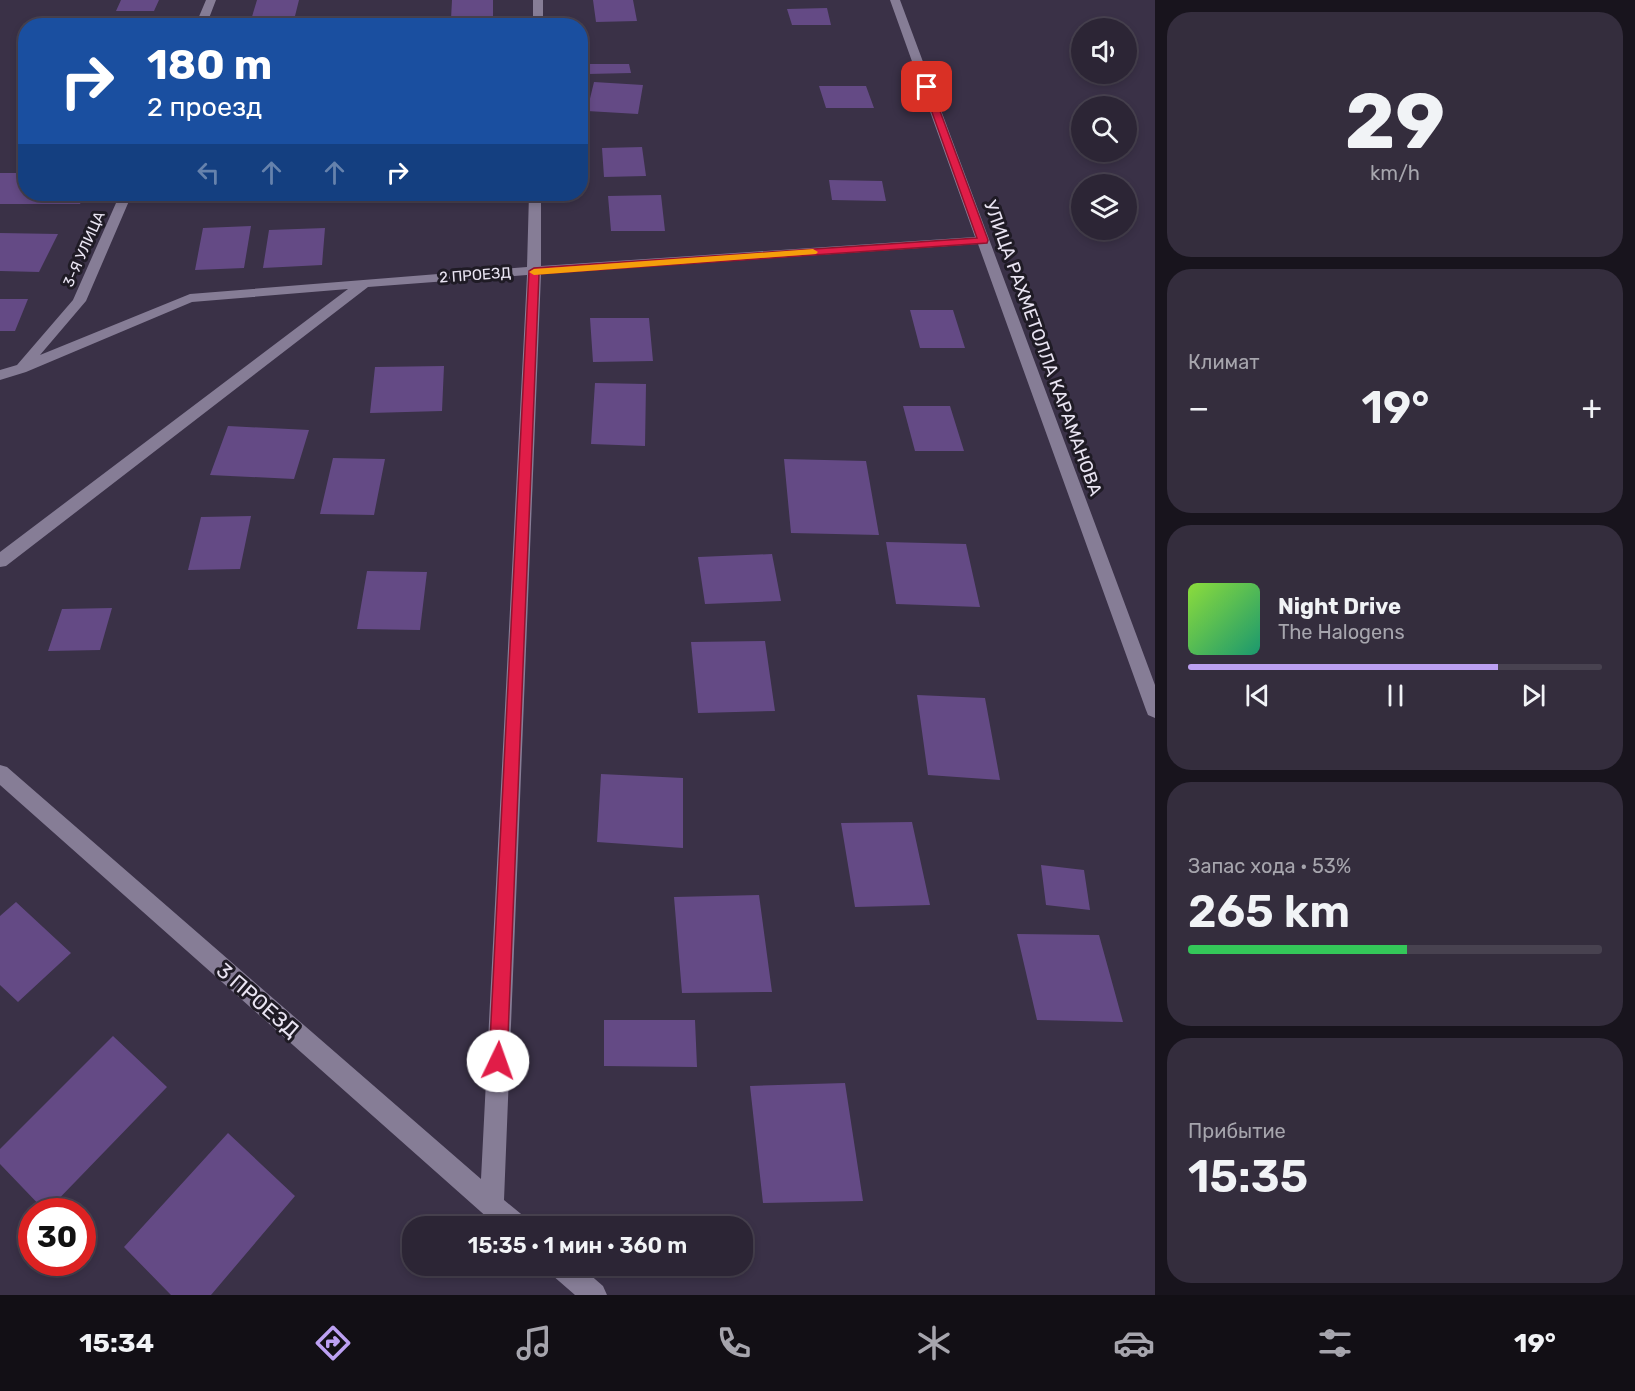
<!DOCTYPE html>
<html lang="ru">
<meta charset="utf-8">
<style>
:root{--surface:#2c2535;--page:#342d3d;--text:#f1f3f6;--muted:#a6a5ad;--line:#484250;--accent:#bca0f2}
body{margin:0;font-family:Rubik,sans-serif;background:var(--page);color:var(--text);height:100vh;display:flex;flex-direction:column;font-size:22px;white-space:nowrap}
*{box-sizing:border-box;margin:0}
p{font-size:20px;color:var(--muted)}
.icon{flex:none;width:33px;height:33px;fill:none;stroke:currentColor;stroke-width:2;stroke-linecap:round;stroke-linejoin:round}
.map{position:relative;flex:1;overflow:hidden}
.side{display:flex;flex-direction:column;gap:12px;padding:12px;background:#18141d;width:480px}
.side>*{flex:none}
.top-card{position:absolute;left:18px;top:18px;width:570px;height:183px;border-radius:24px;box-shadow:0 3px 9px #0003,0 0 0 2px var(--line);background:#1a4fa0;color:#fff;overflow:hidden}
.buttons{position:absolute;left:1071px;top:18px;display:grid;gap:12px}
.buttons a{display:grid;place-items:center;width:66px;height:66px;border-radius:50%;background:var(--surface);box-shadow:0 3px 9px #0003,0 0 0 2px var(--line);font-size:30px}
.speed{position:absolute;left:18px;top:1198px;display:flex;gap:12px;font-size:30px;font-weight:700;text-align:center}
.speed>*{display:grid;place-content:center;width:78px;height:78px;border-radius:50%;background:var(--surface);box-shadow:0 3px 9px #0003,0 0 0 2px var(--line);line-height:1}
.speed .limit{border:9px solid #d22;background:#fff;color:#111}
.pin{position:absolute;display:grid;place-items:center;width:51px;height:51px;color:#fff;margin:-26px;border-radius:12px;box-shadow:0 3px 9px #0006}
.me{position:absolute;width:66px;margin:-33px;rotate:3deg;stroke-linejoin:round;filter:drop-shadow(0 0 4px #0008)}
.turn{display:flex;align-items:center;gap:21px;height:126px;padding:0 30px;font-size:27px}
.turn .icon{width:78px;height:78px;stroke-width:2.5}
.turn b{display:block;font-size:42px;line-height:51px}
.lanes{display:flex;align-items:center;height:57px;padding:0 30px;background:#0003;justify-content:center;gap:30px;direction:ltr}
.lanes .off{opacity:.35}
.big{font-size:45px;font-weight:600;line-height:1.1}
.side .widget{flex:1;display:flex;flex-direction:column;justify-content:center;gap:9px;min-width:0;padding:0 21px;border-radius:24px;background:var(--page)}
.side .dial{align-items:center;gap:0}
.dial b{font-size:78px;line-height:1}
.song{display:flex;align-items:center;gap:18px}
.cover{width:72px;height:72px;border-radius:9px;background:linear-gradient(135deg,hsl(90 70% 55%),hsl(160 70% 35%))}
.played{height:6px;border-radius:3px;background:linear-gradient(90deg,var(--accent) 75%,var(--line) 75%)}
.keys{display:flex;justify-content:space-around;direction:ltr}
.heat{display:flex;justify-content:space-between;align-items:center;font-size:33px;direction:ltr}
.charge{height:9px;border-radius:4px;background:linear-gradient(90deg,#34c759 53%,var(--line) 0)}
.trip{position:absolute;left:402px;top:1216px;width:351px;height:60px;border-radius:24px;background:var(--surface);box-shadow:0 3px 9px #0003,0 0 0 2px var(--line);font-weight:600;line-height:60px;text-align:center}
.menu{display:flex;height:96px;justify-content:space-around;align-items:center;background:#120f15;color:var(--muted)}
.menu .icon{width:42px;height:42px}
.menu .selected{color:var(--accent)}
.menu b{font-size:27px;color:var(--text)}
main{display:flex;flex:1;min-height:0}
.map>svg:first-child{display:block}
.building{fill:#644a85}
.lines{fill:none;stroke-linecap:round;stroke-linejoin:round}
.minor{fill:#867d96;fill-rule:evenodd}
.route{fill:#e11d48;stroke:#92132f;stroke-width:1.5}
.slow{fill:#f59e0b}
.labels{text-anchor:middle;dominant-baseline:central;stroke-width:6;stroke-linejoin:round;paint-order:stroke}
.far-street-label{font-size:15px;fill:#e9e4f2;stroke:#1f1b25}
.street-label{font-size:18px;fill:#e9e4f2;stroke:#1f1b25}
.near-street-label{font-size:21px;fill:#e9e4f2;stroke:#1f1b25}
</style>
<main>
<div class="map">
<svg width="1155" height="1295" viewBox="0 0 1155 1295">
<rect width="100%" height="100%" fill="#3a3147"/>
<path class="building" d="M121,0H159L154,11H116Z
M257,0H299L294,20H251Z
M452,0H493V18L451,19Z
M593,0H633L637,21L596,22Z
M827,8L831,25H792L787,9Z
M587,64H629L631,73L588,74Z
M594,82L643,85L638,114L587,111Z
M819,86H866L874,108H826Z
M642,147L646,176L604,177L602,148Z
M0,173H26V194H85L80,204H0Z
M829,180L882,181L886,201L832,200Z
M661,195L665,231H611L608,196Z
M251,226L244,268L195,270L203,228Z
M325,228L322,265L263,268L269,230Z
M0,233L58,234L39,272L0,271Z
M0,299H28L15,331H0Z
M910,310H953L965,348H920Z
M590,318H649L653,361L593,362Z
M444,366L442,411L370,413L375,367Z
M595,383L646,384L645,446L591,444Z
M903,406H950L964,451H915Z
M228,426L309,430L294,479L210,475Z
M333,458L385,459L374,515L320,514Z
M784,459L866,461L879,535L791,533Z
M251,516L240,569L188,570L201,517Z
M886,542L966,544L980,607L896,604Z
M772,554L781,601L705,604L698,557Z
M367,571L427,572L420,630L357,629Z
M112,608L100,650L48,651L62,609Z
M765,641L775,711L698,713L691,642Z
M917,695L985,698L1000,780L928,775Z
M601,774L683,778V848L597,842Z
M912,822L930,905L855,907L841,823Z
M1041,865L1084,870L1090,910L1046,905Z
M759,895L772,992L682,993L674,897Z
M16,902L71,953L18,1002L0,985V916Z
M1017,934L1099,935L1123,1022L1037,1020Z
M604,1020H695L697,1067L604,1066Z
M113,1036L167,1087L46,1212L0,1164V1149Z
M845,1083L863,1201L763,1203L750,1086Z
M228,1133L295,1196L211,1295H171L124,1247Z"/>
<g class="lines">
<path class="minor" d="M206,0H216L206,26H195Z
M533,0H543V26H533Z
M890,0H900L1155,685V718L1148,715L1146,710L978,244L541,274L504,1200L526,1218L529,1227H498L0,785V765L7,767L481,1179L527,275L368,287L6,566L0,567V552L348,289L192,302L26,372L0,380V370L17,365L73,300L120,194H132L86,301L40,355L190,294L527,267L529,194H541V266L975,237Z
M548,1266H580L603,1286L607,1295H575L552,1275Z"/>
</g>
<path class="route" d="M924,86L931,87L988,240L987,243L539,274L507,1061L504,1067L498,1070L492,1067L489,1061L529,271L534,268L977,238L923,87Z"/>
<path class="slow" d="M813,249L818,252L816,254L534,275L529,272L534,269Z"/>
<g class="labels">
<g class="far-street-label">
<text transform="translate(84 249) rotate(-66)">3-Я УЛИЦА</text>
<text transform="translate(475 275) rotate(-4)">2 ПРОЕЗД</text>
</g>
<g class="street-label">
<text transform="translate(1043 348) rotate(70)">УЛИЦА РАХМЕТОЛЛА КАРАМАНОВА</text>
</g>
<g class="near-street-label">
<text transform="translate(258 1000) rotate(41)">3 ПРОЕЗД</text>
</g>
</g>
</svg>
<div class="buttons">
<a><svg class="icon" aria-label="sound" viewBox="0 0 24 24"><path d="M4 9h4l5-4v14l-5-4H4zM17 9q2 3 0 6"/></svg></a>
<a><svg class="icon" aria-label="search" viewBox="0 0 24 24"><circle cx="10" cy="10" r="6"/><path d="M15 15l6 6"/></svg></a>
<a><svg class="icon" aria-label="layers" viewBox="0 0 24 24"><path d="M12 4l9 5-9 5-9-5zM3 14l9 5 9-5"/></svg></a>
</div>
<div class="speed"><div class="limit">30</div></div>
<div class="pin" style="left:927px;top:87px;background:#d93025"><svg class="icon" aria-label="arrive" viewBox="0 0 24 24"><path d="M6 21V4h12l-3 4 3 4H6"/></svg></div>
<svg class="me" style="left:498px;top:1061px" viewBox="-20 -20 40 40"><circle r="19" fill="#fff"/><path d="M0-13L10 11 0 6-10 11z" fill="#e11d48"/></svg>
<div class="trip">15:35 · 1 мин · 360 m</div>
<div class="top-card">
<div class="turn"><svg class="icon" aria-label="right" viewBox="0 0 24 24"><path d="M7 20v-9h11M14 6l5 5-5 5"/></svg><div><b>180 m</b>2 проезд</div></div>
<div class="lanes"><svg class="icon off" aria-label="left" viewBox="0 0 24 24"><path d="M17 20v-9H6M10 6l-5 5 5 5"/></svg><svg class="icon off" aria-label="ahead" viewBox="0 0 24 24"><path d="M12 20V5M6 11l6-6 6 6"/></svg><svg class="icon off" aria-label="ahead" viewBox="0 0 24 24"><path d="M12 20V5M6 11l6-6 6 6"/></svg><svg class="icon" aria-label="right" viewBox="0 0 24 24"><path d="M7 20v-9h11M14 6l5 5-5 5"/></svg></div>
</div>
</div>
<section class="side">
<div class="widget dial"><b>29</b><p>km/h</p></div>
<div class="widget"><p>Климат</p>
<div class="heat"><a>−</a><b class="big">19°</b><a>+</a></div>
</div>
<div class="widget">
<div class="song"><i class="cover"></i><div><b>Night Drive</b><p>The Halogens</p></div></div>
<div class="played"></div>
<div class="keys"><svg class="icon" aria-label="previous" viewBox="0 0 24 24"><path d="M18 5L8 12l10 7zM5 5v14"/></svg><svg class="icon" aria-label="pause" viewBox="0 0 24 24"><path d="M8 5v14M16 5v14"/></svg><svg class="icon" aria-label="next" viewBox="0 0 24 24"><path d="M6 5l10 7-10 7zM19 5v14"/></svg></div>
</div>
<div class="widget"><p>Запас хода · 53%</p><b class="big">265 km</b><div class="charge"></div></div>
<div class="widget"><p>Прибытие</p><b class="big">15:35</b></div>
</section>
</main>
<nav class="menu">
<b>15:34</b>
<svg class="icon selected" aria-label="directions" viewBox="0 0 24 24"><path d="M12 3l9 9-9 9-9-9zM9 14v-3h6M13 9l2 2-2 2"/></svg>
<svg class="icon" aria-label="music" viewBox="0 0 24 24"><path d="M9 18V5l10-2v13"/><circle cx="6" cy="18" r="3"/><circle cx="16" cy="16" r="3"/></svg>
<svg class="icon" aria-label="phone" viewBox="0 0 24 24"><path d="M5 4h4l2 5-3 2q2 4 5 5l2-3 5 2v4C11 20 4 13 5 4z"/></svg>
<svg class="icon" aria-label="climate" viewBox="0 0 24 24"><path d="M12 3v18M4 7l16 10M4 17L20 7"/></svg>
<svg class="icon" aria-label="car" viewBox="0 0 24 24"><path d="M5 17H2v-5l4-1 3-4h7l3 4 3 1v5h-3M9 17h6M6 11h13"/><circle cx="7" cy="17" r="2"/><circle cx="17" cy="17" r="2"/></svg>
<svg class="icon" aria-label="filters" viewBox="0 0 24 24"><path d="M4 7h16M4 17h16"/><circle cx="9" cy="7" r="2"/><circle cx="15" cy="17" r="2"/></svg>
<b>19°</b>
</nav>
